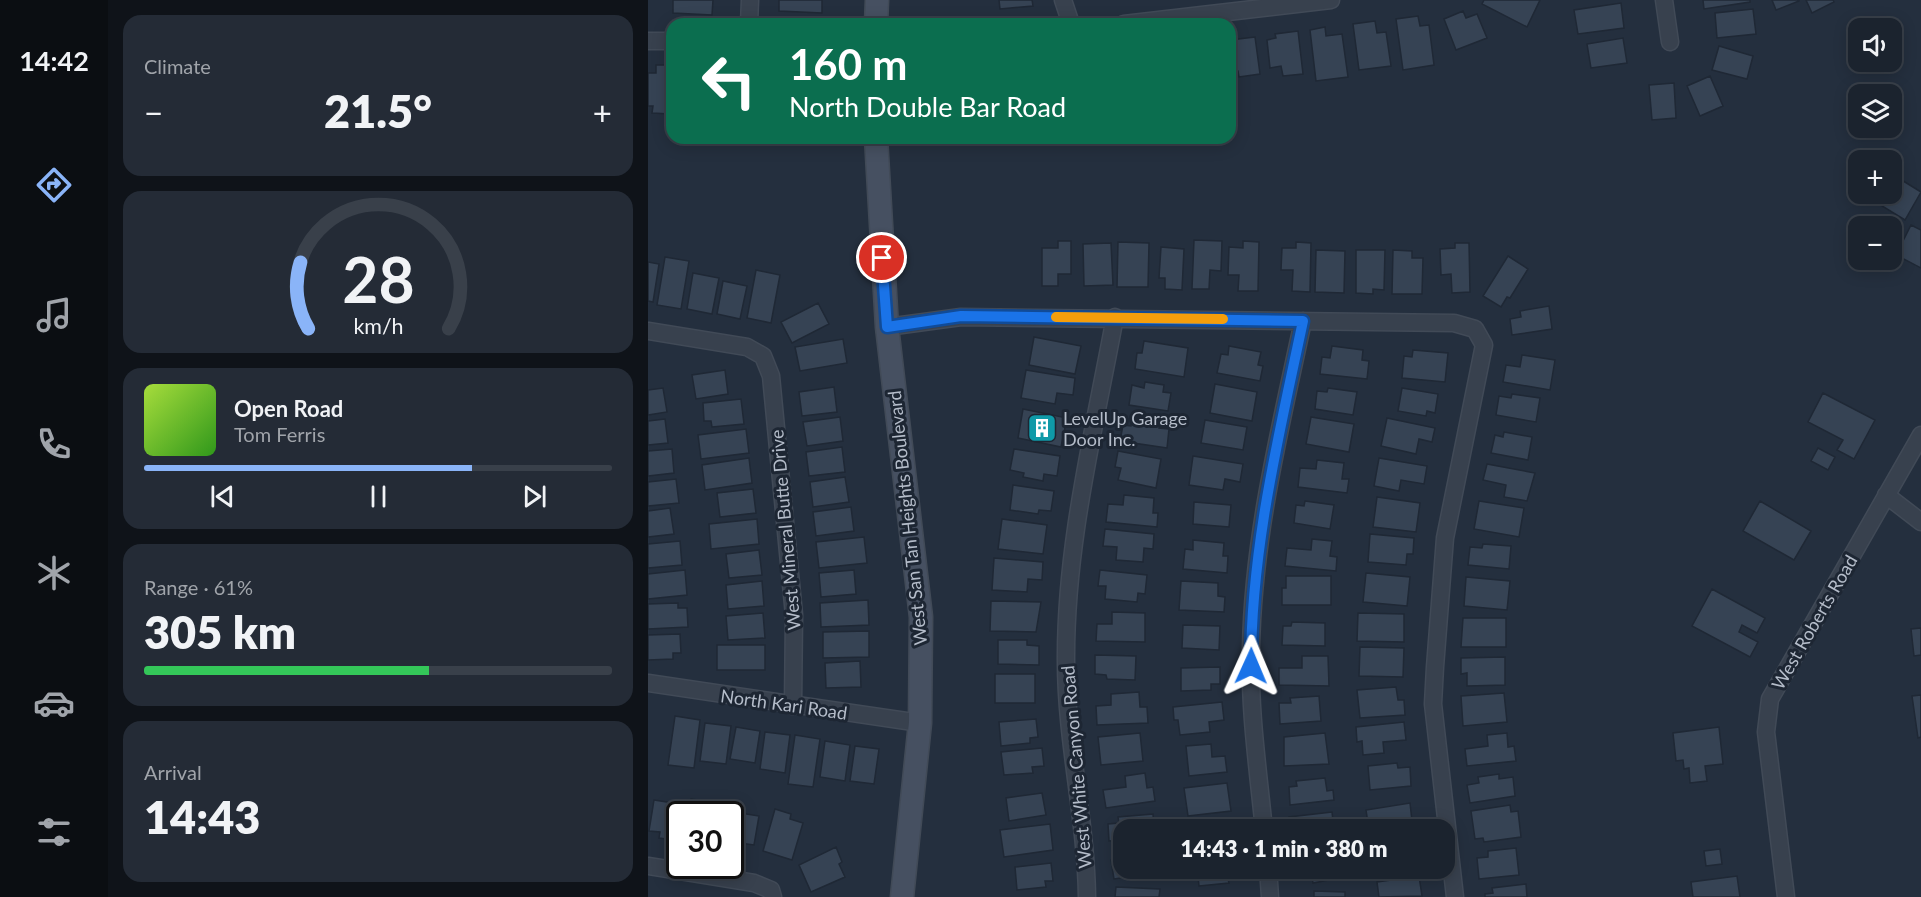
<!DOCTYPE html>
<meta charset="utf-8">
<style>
:root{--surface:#1b232e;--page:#242b36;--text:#f1f3f6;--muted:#a0a4aa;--line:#39404a;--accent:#8ab4f8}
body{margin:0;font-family:Lato,sans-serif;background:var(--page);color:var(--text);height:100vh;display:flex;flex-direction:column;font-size:22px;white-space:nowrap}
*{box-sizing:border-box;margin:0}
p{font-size:20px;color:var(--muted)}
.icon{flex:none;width:33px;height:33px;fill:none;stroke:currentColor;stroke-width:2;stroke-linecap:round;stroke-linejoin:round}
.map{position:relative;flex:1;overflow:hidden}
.drawer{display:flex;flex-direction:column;gap:15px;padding:15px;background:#0f1319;width:540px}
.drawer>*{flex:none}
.top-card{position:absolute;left:18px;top:18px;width:570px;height:126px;border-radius:18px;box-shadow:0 3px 15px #0003,0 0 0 2px var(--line);background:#0b6e4f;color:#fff;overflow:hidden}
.tools{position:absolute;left:1200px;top:18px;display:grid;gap:12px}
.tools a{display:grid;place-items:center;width:54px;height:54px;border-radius:12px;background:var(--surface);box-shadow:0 3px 15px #0003,0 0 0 2px var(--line);font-size:30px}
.speed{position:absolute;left:18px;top:801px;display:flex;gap:12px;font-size:30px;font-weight:700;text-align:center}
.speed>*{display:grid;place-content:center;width:78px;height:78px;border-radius:50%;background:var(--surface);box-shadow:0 3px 15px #0003,0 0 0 2px var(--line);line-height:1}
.speed .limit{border:3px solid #111;border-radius:9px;background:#fff;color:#111}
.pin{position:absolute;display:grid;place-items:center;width:51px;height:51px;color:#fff;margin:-26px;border:3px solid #fff;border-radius:50%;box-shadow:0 2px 6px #0007}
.me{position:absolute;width:66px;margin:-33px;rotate:1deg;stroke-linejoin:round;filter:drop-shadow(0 0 4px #0008)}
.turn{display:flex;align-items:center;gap:21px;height:126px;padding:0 24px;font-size:27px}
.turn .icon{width:78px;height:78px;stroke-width:2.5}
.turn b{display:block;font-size:42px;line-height:51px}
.big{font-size:45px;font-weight:800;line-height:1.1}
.drawer .card{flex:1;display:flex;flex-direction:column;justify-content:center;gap:9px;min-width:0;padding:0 21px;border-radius:18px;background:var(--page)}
.drawer .dial{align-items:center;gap:0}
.dial svg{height:156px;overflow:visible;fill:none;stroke:var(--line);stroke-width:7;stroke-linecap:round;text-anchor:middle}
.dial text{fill:var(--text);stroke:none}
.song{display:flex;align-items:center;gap:18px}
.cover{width:72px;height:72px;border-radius:9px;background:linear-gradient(135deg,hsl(80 70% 55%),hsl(110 70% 35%))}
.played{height:6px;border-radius:3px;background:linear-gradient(90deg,var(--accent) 70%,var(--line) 70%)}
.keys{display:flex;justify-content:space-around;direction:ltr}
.heat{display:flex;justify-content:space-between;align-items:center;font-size:33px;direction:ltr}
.charge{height:9px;border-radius:4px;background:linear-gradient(90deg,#34c759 61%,var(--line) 0)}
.trip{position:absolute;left:465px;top:819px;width:342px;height:60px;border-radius:18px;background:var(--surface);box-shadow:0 3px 15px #0003,0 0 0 2px var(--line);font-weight:800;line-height:60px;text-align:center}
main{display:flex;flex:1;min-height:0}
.tab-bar{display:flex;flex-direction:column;width:108px;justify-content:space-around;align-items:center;background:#0b0e12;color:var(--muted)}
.tab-bar .icon{width:42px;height:42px}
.tab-bar .selected{color:var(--accent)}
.tab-bar b{font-size:27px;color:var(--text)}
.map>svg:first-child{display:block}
.building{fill:#364354;stroke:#1f2835;stroke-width:1.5}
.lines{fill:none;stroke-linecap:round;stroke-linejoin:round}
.street-casing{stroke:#414a57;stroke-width:19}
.secondary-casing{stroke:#414a57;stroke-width:25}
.street{stroke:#38414e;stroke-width:16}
.secondary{stroke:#465061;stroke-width:22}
.route-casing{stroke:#114b97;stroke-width:15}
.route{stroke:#1a73e8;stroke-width:10}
.slow{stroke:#f59e0b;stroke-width:10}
.labels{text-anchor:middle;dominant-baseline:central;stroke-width:6;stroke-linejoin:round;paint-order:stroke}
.poi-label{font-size:18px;fill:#b4bcc9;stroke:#1d2633;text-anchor:start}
.street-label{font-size:18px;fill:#b4bcc9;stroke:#1d2633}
</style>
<main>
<nav class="tab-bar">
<b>14:42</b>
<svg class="icon selected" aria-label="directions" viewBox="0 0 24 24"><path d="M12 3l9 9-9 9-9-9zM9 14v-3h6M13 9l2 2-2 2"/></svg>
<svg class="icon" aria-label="music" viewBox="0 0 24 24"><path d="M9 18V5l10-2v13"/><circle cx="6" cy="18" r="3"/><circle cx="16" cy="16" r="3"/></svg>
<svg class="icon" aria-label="phone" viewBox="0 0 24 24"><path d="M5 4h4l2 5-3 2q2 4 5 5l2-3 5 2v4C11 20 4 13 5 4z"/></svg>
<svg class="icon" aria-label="climate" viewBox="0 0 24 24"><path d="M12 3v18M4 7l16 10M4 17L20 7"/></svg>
<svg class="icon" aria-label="car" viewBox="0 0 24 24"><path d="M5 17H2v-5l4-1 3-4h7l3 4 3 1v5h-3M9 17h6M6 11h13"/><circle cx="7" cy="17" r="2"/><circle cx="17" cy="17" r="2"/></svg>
<svg class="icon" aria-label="filters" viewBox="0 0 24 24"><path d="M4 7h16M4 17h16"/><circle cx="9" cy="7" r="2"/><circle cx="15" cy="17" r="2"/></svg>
</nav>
<section class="drawer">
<div class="card"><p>Climate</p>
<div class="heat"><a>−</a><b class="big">21.5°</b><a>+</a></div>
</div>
<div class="card dial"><svg viewBox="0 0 100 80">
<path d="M14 69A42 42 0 1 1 86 69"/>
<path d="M14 69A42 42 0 0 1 10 35" stroke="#8ab4f8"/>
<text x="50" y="56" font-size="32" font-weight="700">28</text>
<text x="50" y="72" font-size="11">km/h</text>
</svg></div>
<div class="card">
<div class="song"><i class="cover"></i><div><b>Open Road</b><p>Tom Ferris</p></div></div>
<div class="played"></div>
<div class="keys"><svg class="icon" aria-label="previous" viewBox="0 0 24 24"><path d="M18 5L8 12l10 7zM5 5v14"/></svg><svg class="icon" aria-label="pause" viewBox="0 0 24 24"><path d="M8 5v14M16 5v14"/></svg><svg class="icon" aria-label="next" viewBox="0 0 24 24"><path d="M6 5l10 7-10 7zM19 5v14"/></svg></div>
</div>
<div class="card"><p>Range · 61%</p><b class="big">305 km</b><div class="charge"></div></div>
<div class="card"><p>Arrival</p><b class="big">14:43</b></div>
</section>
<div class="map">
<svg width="1273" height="897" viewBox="0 0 1273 897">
<rect width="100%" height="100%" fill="#242f3e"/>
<path class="building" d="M25,0H65L64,15L25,13Z
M131,0H174V13L131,11Z
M351,0H384L385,6L352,9Z
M836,0H892L879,27L834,4Z
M1055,0H1102V2L1056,9Z
M1124,0H1151V1L1128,10Z
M1158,0H1185L1186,2L1164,13Z
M973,3L976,28L930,34L926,10Z
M1105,9L1108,34L1069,38L1067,13Z
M815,11L818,18L829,14L839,38L808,50L796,19Z
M770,16L772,26L781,25L786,65L755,70L748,19Z
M727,21L729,33L738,32L743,66L711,70L705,24Z
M677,27L678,36L694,34L700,77L668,81L662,30Z
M650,31L655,74L635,76L633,66L622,68L619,40L628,38L627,34Z
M607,37L612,74L591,77L590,71L582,72V40Z
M975,38L979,63L943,68L939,44Z
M1071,46L1105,56L1099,79L1064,70Z
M8,65H23L22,114L4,113L5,106H0V73H8Z
M1062,76L1075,106L1052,116L1039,86Z
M1026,83L1028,118L1004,120L1001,85Z
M1244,174L1273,192L1257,220L1221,198L1224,194H1244Z
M1263,225L1273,230V268L1248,255Z
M546,240L574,241L573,271L562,270L561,289H544Z
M410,241H423V274H410V286H394V248H410Z
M595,241L611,242L610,291H590L591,275H580L581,247L595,248Z
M470,242L501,243L500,287H469Z
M648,242L663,243L662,292L644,291L645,270H633L634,248H648Z
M463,243L465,285L436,286L435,244Z
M807,243H821L822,292L804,293L803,274L793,275L792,249L807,248Z
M513,247L536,249L534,290L517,289V278H511Z
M668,250L697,251L696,293L667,292Z
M708,250H737L736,290L725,289V294L708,293Z
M745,250L764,251V258H775L774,294H744Z
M860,256L880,269L862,298L859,297L853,307L835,296Z
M17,257L41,261L33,309L9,305Z
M0,262L11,264L5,302L0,301Z
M108,270L132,275L123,323L99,318Z
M45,273L71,278L64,314L39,309Z
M75,281L99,286L92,319L69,314Z
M170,303L181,324L144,343L133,322Z
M901,306L904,329L864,335L862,319L873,317L872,311Z
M386,337L433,346L427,374L381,365Z
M195,339L199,363L152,371L147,347Z
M496,341L540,348L536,377L487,369L489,353H494Z
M581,346L613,352L610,365L615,366L612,381L569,373L573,354L580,355Z
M684,346L715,350L714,360L721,361L719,379L672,374L674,357L682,358Z
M765,350L800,353L797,382L754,378L756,356L764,357Z
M874,355L907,360L902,390L855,382L858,365L872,367Z
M77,370L80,394L48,399L44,375Z
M378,370L427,378L425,395L409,393L407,404L373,398Z
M497,382L516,385L515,392L523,393L520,411L481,405L484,385L496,388Z
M567,384L609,392L604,421L562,413Z
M186,387L189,412L154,416L151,392Z
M15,388L19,412L0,415V390Z
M680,388L709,392L705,415L667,409L669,391L679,392Z
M754,388L790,394L787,413L779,411L778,416L750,411Z
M1175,393L1227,420L1206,459L1189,450L1195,440L1160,422Z
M864,394L892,398L888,422L848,415L851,396L863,398Z
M93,399L96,424L64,427L63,421H56L55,403Z
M375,409L419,418L413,447L370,438Z
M484,414L512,418L511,428L521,429L519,448L472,441L475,425L483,426Z
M192,417L195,441L159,446L155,422Z
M663,417L706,424L701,452L658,444Z
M739,418L787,428L784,442L771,439L768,454L733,446Z
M17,419L20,443L0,445V421Z
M557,420L599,427L595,450L553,443Z
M98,429L101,453L53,459L50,435Z
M856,432L884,437L880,460L843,453L847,435L855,437Z
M194,447L197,472L161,476L158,452Z
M1170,448L1187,457L1180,470L1163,461Z
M24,449L26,473L0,476V451Z
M366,449L412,456L409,476L396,474L395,481L375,477L376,473L362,470Z
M470,451L513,459L508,488L470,480L473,468L467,467Z
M545,456L595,464L592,482L577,479L575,490L541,485Z
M101,458L104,483L57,490L54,465Z
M731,458L779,466L776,484L753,480L751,491L726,486Z
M669,460L696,463L694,479H701L699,493L650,487L652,468L668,469Z
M839,464L887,473L879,501L856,497L858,485L835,480Z
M197,477L201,502L165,507L162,482Z
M28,479L31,503L0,506V482Z
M365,485L406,491L403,511L391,510L390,514L362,510Z
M105,489L108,513L72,517L69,493Z
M476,495L506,498L505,513H510L509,527L458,522L460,504L475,505Z
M729,497L772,503L768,532L725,527Z
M657,501L686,505L682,529L646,523L648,505L656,506Z
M831,501L876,508L871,537L826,529Z
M1112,501L1163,531L1146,560L1095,531Z
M546,502L583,505L581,527L545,524Z
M203,507L206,531L168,536L165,512Z
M22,508L26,534L0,537V511Z
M109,519L111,544L63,549L61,524Z
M354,519L399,525L395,554L350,549Z
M457,529L506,534L505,549L496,548L495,562L468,560L469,547L455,546Z
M722,534L766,538L765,554H759L758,565L720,562Z
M216,537L219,563L171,568L168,542Z
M664,539L684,541L682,556L689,557L688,571L637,566L639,548L663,550Z
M545,540L576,543L575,556H580L579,573L535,569L537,549L545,550Z
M32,541L34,565L0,568V544Z
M835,544L863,546L861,569L820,565L822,547L834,548Z
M111,550L114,575L81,578L78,554Z
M346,558L395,562L394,580L380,579L379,592L344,590Z
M37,570L39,595L0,599V574Z
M206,570L208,594L173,597L171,573Z
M452,570L499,575L497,594L490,593L489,602L457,599L458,586H450Z
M718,573L762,577L759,606L715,602Z
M638,576H683V605H634V588H638Z
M818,577L862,581L859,610L816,606Z
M114,581L116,606L80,609L78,585Z
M533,581L570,583V596L577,597L576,612L531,610Z
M1064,589L1117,618L1109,633L1094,625L1091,632L1110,642L1102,657L1044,626Z
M220,600L221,625L173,627L172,603Z
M343,601L393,602L388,632L342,631Z
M30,603V608H39L40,627L0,629V604Z
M464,612L497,613V642L448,641L449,624H464Z
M115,613L117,638L80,640L78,616Z
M710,613L756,614V642L709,641Z
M815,618H858V647H813Z
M644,622L677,623V646L634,645L635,626H643Z
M535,625L572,626L571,650L534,648Z
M1273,628V655L1266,656L1263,629Z
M221,631V657L175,658V632Z
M32,634L33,653H25V659L0,660V635Z
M350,640H379V645L391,646V665L350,664Z
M69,645H117V670H69Z
M712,647L756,648L755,677L711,676Z
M447,655L488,656L487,680L459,679L458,675L447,674Z
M654,656H680L681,686L631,685V668H654Z
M857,657V685L819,686V673L813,674V658Z
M212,661L213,687L178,688L177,663Z
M572,667V684H563V690L533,691V668Z
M347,674H387V703H347Z
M748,687L750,700H756L757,715L712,718L709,690Z
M491,692L492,707H499L500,723L449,725L448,706L463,705V694Z
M856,693L859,722L815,726L813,696Z
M1273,695V737L1270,738L1264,696Z
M671,696L673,721L632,724L631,703H643L642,698Z
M574,702L576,720L561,722L562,732L532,735L530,720H526L525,707Z
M27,716L52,720L46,768L20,765Z
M388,719L390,737L382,738V743L353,746L351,722Z
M756,722L758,740L735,742L736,753L715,755L714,741L709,742L708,727Z
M57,723L83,726L78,764L52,761Z
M88,727L112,731L107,763L82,759Z
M1071,727L1075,764L1057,766L1059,781L1042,783L1041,768L1036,769L1035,760L1028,761L1025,733Z
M117,732L142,735L137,773L112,769Z
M492,733L495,761L453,765L450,737Z
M677,733L681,764L636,766V737Z
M859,733L860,747L866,746L868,761L819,766L817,749L840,746L839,735Z
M147,735L172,739L165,787L140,784Z
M177,741L202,745L197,781L172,777Z
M563,744L564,757L577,756L579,772L541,776L538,746Z
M207,746L231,749L226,784L202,781Z
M394,748L396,766L384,767L385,773L356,775L353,752Z
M749,763L750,768L762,767L763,786L722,790L720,766Z
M497,773L499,788L505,787L507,801L458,808L455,790L478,787L477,776Z
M851,774V779L865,777L867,796L822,803L819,785L831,783L830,777Z
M677,778L679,791L685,790L686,800L642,805L641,787L649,786L648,781Z
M579,783L583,811L540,816L536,788Z
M394,793L398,815L361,821L358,798Z
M43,799L56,801V807L74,810L73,814H41Z
M6,800L38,805L37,814H32V841L11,838L12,832L1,831Z
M762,803L764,821L756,823L757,827L721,830L718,810Z
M862,805L863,812L870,811L873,837L836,842L835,838L827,839L823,811Z
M127,809L143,814L142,819L155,823L144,860L115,851Z
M80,811L111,816L106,845L92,843L90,851L82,850V814H79Z
M684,812L686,830H643L641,817Z
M505,814L506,830H476V840L461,841L460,824L471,823L470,817Z
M571,821L572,830H540V825Z
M402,824L405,850L356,857L352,830Z
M188,847L194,862L191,864L197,877L163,892L151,865Z
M868,848L871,875L831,879L829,858L840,857V851Z
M1072,849L1074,864L1058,866L1056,851Z
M474,853H476V868H506V873L466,879L463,860L475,858Z
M403,863L405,881H397L398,887L369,890L367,867Z
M549,868H591L592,877L580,879L581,883L551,886Z
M650,868H689L690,875L681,876V880L665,883L664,877L652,879Z
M771,876L774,896L731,897L729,882Z
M1089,876L1092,897H1045L1043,882Z
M878,884L879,897H837V894L845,893L844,888Z
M468,887L512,889L511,897H467Z
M666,891L697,892V897H666Z"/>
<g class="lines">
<g class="street-casing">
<path id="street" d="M415,0L423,24
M1016,0L1022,42
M101,24L102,0
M476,24L683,0
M0,41H24
M239,327L313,317L806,323L827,329L836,345L797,538L787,667L785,704L807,897
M0,331L99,347L115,356L123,376L146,615L145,706
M1238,495L1273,522
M0,683L272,723
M616,830C610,769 601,709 603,648C605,537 632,429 655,321
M0,866L106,883L123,890L125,897
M620,868L622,897
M439,897C438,819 418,741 418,662C417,546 446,431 467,317
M1138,897L1118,732L1122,699L1273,435"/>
</g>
<g class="secondary-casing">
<path id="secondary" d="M228,24L229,0
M228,138L239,327L273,617L272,723L254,897"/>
</g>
<use href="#street" class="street"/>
<use href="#secondary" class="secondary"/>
</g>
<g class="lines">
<g class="route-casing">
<path id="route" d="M234,258L239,327L313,316L655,321C631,435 603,548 603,666"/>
</g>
<use href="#route" class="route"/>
<path class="slow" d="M408,317L575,319"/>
</g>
<defs>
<g id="building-square" transform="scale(1.5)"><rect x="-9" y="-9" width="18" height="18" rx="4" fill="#0f9aa8" stroke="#1d2633"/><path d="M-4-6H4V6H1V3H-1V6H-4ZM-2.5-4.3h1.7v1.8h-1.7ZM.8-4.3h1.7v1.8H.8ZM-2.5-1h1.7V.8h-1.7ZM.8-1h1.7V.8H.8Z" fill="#fff"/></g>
</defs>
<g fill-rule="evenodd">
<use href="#building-square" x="394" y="428"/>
</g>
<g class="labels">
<g class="poi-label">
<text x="415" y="418">LevelUp Garage<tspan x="415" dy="21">Door Inc.</tspan></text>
</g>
<g class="street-label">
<text transform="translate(259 518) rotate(-96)">West San Tan Heights Boulevard</text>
<text transform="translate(137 530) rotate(-95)">West Mineral Butte Drive</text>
<text transform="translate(1166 622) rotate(-60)">West Roberts Road</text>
<text transform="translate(136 704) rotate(8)">North Kari Road</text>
<text transform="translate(428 767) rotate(-95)">West White Canyon Road</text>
</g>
</g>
</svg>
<div class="tools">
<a><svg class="icon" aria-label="sound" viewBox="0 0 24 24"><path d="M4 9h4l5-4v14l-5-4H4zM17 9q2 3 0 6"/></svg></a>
<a><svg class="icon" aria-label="layers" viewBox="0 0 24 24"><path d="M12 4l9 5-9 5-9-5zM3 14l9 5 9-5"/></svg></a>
<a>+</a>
<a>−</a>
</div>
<div class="speed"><div class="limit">30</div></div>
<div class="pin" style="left:234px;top:258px;background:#d93025"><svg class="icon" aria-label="arrive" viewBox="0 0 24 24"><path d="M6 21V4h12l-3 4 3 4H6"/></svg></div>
<svg class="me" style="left:603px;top:666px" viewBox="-20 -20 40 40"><path d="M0-17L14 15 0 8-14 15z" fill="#1a73e8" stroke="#fff" stroke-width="4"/></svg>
<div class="trip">14:43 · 1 min · 380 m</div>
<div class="top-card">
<div class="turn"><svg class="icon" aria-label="left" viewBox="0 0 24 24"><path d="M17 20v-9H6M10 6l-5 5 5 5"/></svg><div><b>160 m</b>North Double Bar Road</div></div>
</div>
</div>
</main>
